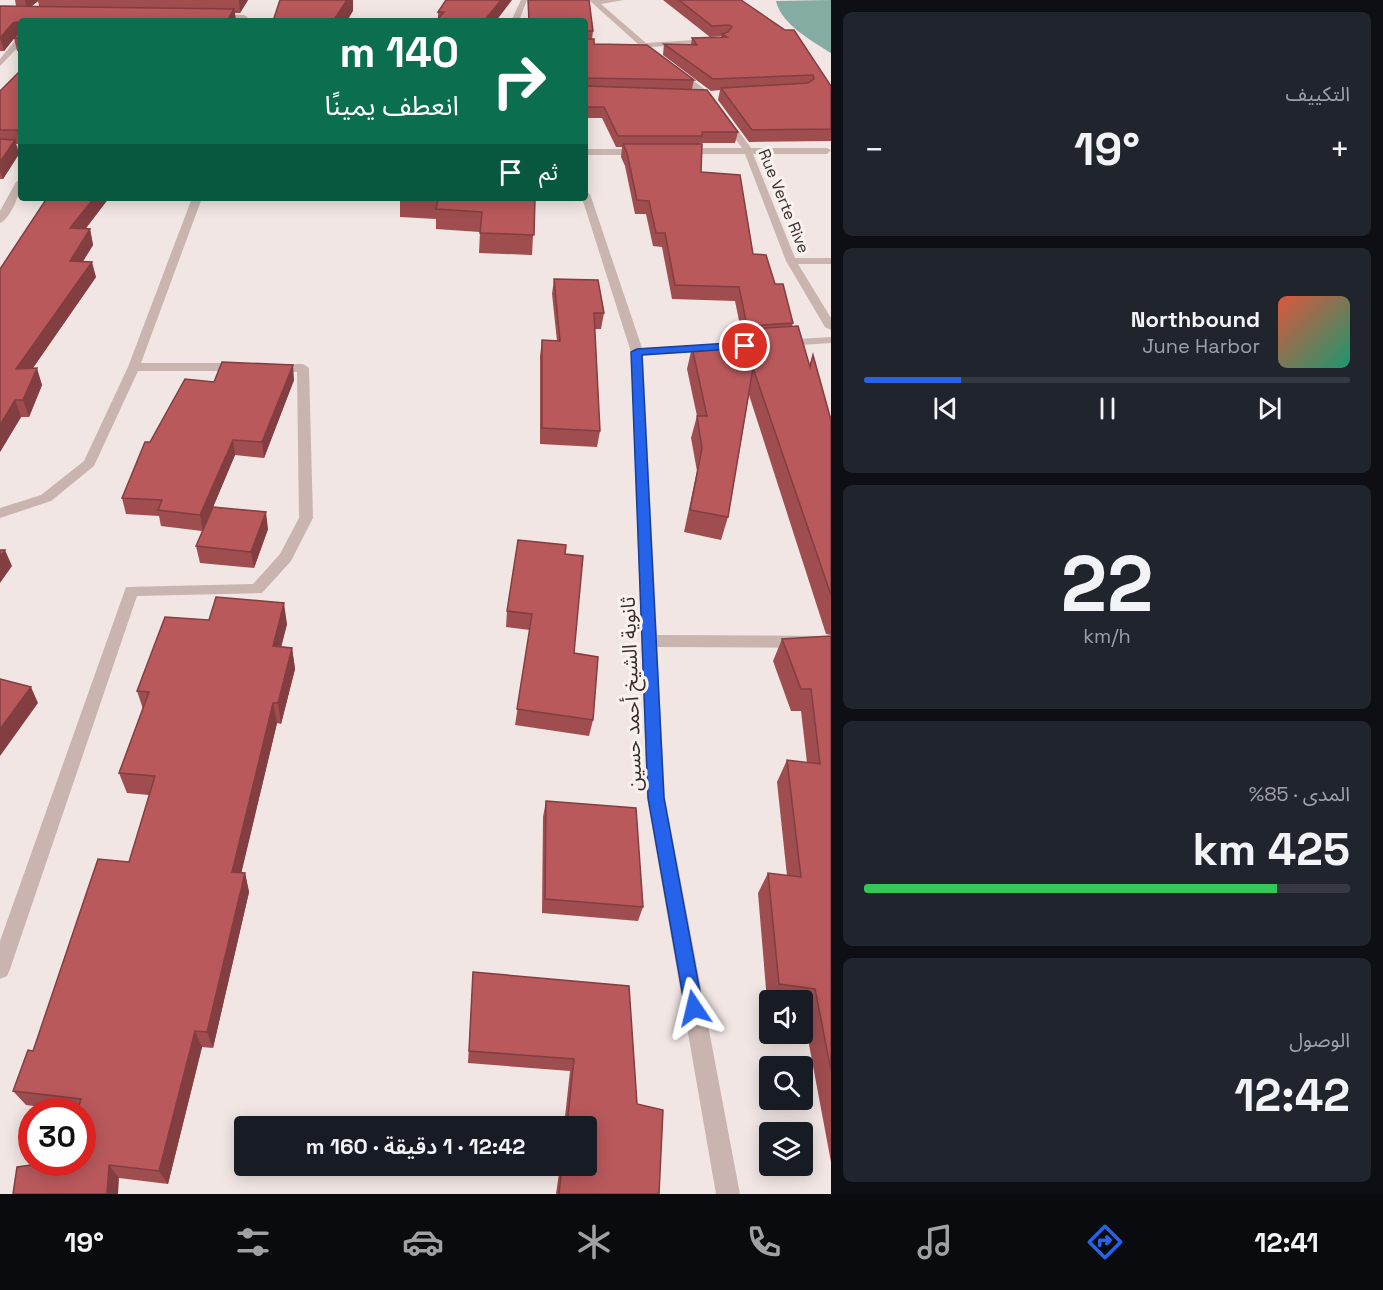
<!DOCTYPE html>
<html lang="ar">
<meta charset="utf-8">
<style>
:root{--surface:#171b24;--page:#20242c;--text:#f1f3f6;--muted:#9ea1a6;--line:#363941;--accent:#2563eb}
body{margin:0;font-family:"Space Grotesk","Noto Sans Arabic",sans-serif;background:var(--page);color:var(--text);direction:rtl;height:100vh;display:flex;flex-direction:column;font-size:22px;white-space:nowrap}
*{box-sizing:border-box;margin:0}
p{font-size:20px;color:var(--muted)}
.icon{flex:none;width:33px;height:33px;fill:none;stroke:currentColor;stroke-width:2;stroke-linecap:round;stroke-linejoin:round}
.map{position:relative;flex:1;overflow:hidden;direction:ltr}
.details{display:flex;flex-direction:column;gap:12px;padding:12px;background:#0d0f14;width:552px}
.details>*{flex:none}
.top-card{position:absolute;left:18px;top:18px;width:570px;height:183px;border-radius:6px;box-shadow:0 3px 15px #0003;direction:rtl;background:#0b6e4f;color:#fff;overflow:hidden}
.tools{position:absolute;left:759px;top:990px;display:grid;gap:12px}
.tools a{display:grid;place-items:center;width:54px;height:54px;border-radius:6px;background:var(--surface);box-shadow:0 3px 15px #0003;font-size:30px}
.speed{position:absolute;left:18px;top:1098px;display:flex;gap:12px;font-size:30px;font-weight:700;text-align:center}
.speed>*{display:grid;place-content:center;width:78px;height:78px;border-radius:50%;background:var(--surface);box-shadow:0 3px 15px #0003;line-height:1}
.speed .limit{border:9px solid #d22;background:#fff;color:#111}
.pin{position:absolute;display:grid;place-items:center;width:51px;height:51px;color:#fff;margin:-26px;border:3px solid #fff;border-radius:50%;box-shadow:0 2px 6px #0007}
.me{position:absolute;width:66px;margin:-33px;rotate:350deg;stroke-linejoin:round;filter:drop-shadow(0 0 4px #0008)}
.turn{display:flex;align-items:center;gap:21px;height:126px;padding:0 30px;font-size:27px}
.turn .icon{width:78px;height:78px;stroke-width:2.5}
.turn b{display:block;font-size:42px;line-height:51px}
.then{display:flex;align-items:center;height:57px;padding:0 30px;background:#0003;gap:12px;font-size:22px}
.big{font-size:45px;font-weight:600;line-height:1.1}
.details .widget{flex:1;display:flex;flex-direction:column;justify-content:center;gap:9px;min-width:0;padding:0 21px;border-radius:9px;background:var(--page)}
.details .dial{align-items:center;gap:0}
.dial b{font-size:78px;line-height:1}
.song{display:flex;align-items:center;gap:18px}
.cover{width:72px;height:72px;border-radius:9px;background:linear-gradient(135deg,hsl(10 70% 55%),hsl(160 70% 35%))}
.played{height:6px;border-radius:3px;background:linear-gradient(90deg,var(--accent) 20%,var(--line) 20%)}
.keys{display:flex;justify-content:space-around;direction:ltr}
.heat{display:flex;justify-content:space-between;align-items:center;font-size:33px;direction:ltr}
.charge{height:9px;border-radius:4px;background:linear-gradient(90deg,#34c759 85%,var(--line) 0)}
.trip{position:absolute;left:234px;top:1116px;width:363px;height:60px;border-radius:6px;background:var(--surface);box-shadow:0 3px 15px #0003;font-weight:600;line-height:60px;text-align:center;direction:rtl}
.tabs{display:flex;height:96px;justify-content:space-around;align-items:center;background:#090b0e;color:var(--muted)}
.tabs .icon{width:42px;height:42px}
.tabs .active{color:var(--accent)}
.tabs b{font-size:27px;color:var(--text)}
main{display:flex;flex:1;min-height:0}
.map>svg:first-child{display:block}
.water{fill:#84aca2}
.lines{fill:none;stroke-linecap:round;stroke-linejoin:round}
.minor{fill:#c9b4af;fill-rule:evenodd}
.wall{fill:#9f4d4f;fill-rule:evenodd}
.shaded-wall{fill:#823e40}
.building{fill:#b9595c;stroke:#823e40;stroke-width:1.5}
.route{fill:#2563eb;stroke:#184099;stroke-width:1.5}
.labels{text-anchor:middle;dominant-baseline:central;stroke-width:6;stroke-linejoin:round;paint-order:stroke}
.far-street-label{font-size:16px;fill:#392d2c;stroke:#f9f2ef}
.street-label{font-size:20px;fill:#392d2c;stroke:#f9f2ef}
</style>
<main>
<section class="details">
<div class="widget"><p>التكييف</p>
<div class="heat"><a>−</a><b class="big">19°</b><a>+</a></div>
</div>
<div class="widget">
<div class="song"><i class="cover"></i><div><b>Northbound</b><p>June Harbor</p></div></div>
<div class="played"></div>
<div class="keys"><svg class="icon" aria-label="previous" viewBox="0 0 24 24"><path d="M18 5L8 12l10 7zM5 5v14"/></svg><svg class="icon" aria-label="pause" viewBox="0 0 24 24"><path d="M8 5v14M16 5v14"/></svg><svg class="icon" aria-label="next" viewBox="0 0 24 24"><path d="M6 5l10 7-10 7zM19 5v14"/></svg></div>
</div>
<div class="widget dial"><b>22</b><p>km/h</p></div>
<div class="widget"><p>المدى · 85%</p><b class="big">425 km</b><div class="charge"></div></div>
<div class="widget"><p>الوصول</p><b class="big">12:42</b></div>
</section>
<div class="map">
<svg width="831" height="1194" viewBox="0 0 831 1194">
<rect width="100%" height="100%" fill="#f1e6e3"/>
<path class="water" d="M831,0V53C812,41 781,24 776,1Z"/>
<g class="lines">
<path class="minor" d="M521,0H527L519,21H511Z
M589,0H624L601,4L646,43L711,39L715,41L711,43L651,47L661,57L654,59L642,48H636L638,44Z
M216,14L244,15L248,17L244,19L214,17Z
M18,37H21V44L0,66V59Z
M676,72H682L711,94L751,148H827L831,150L827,154H753L795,258H831V264H798L831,318V330L825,327L786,261L745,154H681L677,151L681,148H742L705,98L676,76Z
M0,145L21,146V152L0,151Z
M585,149H642L646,152L642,155H585Z
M21,179C21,192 12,217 0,223V211L16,182Z
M585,191L590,194L642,348L831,337V343L643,355L657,635L831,636V648L657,647L665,798L740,1194H716L647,798L631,352L582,198H585Z
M192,198H202L141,363H239L245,367L239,371H138L94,466L51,501L0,518V508L41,495L84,461L128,367Z
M275,364H303L309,368L313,518L291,561L262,593L137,596L10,969L7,976L0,979V941L126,587L253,584L280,554L299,518L297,372L271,371L269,368Z"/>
</g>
<path class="wall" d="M15,0H248L240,13H235L236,21H21V51H17L14,38L16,36L4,51H0V6H16ZM38,1L39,6H32Z
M512,0L438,18V12Z
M528,0H589L593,31L592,39H594V44L647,45L694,80L692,89L707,90L738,132L735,143H700L702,144L701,172L740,175L753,254L766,255L775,284H783L793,323L792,326H798L809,366L813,355L831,420V635L826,634L749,395L728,517L721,540L684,532L697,471L691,438L697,416L687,369L692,347L746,349L748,340H743L735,301L672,299L662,247L653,246L646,214H635L625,166L621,157L622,147H616L602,118H585V21H528Z
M663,0H741L831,86V141L749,142L718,100L720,90L711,91L663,55L664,44H691L692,38L721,37V36L710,37Z
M21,70V144H16L19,154L3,179H0V91Z
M47,198H109L85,229H90L93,245L83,261L96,277L33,368L42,385L29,417H21L0,452V269Z
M400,198H535L532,255L479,253L480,232L436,229V219L400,217Z
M554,279L604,313L601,329H595L600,431L597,447L540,444V356L542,340L557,341L552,294Z
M294,380L264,458L235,455L213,507L268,529L254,568L200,563L196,546L202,531L161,526L159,516L126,514L122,498L150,442L214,382Z
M565,554L574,653L593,720L589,736L515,725L530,630L506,627L507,611Z
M209,620L287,624L281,647L292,648L295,669L281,724L277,723L241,873H245L249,892L213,1048L202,1047L168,1184L119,1178L82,1162V1112L26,1105L13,1091L129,862L149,795L127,793L119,773L143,709L137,691Z
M831,636V1162L802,1007V1000H770V1002L767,1001L758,893L768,873L787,876L777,782L787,760L807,763L801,711H791L773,661L782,639Z
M546,801L643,907L638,921L542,913L543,817Z
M473,972L637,1104L659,1194H556L560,1166H586V1126H564L570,1071L468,1063Z"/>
<path class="shaded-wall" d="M25,0H38V1L27,10Z
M239,0H248L240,13Z
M343,0H353V11L347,21H333Z
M501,0H512L496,21H484Z
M234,9L236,21H227Z
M18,22L21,35L16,36L4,51L0,38L13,23Z
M15,140L19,154L3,179L0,171V162Z
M94,198H109L74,244L70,228Z
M90,229L93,245L74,276L70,261Z
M92,262L96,277L21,385L16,369Z
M293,365L294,380L264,458L262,442Z
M37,368L42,385L29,417L23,400Z
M15,400L21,417L0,452V425Z
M233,440L235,455L203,531L200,515Z
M266,512L268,529L254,568L251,552Z
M5,550L12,566L0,583V557Z
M284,603L287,624L276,667L273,646Z
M292,648L295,669L281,724L278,703Z
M31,687L38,703L0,756V729Z
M273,703L277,723L237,891L232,872Z
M245,873L249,892L213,1048L207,1032Z
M195,1031L202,1047L168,1184L159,1171Z
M109,1165L119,1178L118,1194H107Z"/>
<path class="building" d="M280,0H347L333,21H273Z
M446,0H501L484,21H436L444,12H438Z
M528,0H589L593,31H585V21H529Z
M679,0H741L785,30H794L831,86V129L752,130L721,88L808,83L814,79L813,75L713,79L664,44L697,45L692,38L727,37L722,34L728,32L732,27L729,25L712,26Z
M0,6L234,9L227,21H21V38H14L20,31L18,22L13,23L0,38Z
M585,39H594V44L647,45L694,80L586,78L585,84Z
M21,70V132L19,134L17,130H0V91Z
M585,86L707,90L738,132H702V136H618L604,107H585Z
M0,139L15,140L0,162Z
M623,144H702L701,172L740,175L753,254L766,255L775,284H783L793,323L747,326L739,287L675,285L665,233H656L649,201L637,200L627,153Z
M47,198H94L70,228L90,229L70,261L92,262L16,369L37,368L23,400H15L0,425V269Z
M414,198H535L534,235L480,233L482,212L436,209L438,200Z
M554,279L598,280L604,313H594L600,431L542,428V340L560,341Z
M798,326L810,367L813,355L831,420V595L753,368L728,517L690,510L702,448L697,416H707L692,347L756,350L751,329Z
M222,362L293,365L262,442L233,440L200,515L158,510L162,500L122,498L145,442H150L185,379L214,382Z
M213,507L266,512L251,552L196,546Z
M518,540L566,545L565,554L583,556L574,653L598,657L593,720L517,709L532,614L507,611Z
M0,550H5L0,557Z
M216,597L284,603L273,646L292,648L278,703H273L232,872L245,873L207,1032L195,1031L159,1171L109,1165L107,1194H13L17,1167L54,1162H82V1112H77L81,1099L13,1091L28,1050L33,1051L98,859L129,862L155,776L119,773L149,692L137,691L165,617L209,620Z
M831,636V1070L815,989L779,984L768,873L801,877L787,760L820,764L811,689H801L782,639Z
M0,679L31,687L0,729Z
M546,801L636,808L643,907L545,899Z
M473,972L629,986L637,1104L663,1110L659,1194H559L562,1166H586V1126H567L574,1059L469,1051Z"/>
<path class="route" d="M745,342L748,343V348L642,355L664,798L703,1008L701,1014L694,1017L687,1014L685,1008L648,798L631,352L637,349Z"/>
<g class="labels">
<g class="far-street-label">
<text transform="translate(784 201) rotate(68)">Rue Verte Rive</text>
</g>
<g class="street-label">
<text transform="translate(631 694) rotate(-92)">ثانوية الشيخ أحمد حسين</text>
</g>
</g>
</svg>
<div class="tools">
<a><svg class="icon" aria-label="sound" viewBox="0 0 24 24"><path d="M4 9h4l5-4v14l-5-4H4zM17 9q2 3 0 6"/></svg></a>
<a><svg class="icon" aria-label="search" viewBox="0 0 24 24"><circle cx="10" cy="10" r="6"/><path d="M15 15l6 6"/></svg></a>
<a><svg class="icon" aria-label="layers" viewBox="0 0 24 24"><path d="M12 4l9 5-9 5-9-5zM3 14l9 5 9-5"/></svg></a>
</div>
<div class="speed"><div class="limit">30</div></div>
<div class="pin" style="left:745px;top:346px;background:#d93025"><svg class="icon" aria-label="arrive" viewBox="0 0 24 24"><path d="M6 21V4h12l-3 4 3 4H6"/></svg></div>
<svg class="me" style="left:694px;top:1008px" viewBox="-20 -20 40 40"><path d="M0-17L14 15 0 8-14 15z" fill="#2563eb" stroke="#fff" stroke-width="4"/></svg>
<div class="trip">12:42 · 1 دقيقة · 160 m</div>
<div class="top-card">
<div class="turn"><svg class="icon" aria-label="right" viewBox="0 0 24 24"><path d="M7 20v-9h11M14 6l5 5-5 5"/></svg><div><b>140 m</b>انعطف يمينًا</div></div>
<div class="then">ثم<svg class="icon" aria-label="arrive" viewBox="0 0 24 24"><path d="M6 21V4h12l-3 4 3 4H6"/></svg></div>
</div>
</div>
</main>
<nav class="tabs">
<b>12:41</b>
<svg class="icon active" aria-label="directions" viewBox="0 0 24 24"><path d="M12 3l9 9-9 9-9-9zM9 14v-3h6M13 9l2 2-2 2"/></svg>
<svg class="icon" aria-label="music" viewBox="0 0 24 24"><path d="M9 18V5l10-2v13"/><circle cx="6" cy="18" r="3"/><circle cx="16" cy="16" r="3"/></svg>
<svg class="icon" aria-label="phone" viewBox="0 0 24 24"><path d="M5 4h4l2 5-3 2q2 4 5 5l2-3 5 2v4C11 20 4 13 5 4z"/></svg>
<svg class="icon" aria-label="climate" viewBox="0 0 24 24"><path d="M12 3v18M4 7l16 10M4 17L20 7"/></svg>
<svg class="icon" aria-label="car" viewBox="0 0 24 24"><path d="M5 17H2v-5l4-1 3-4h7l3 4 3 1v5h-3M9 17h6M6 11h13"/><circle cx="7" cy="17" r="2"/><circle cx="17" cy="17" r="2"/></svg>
<svg class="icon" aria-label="filters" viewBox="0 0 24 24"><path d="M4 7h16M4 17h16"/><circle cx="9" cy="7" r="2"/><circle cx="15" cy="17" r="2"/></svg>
<b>19°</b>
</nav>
